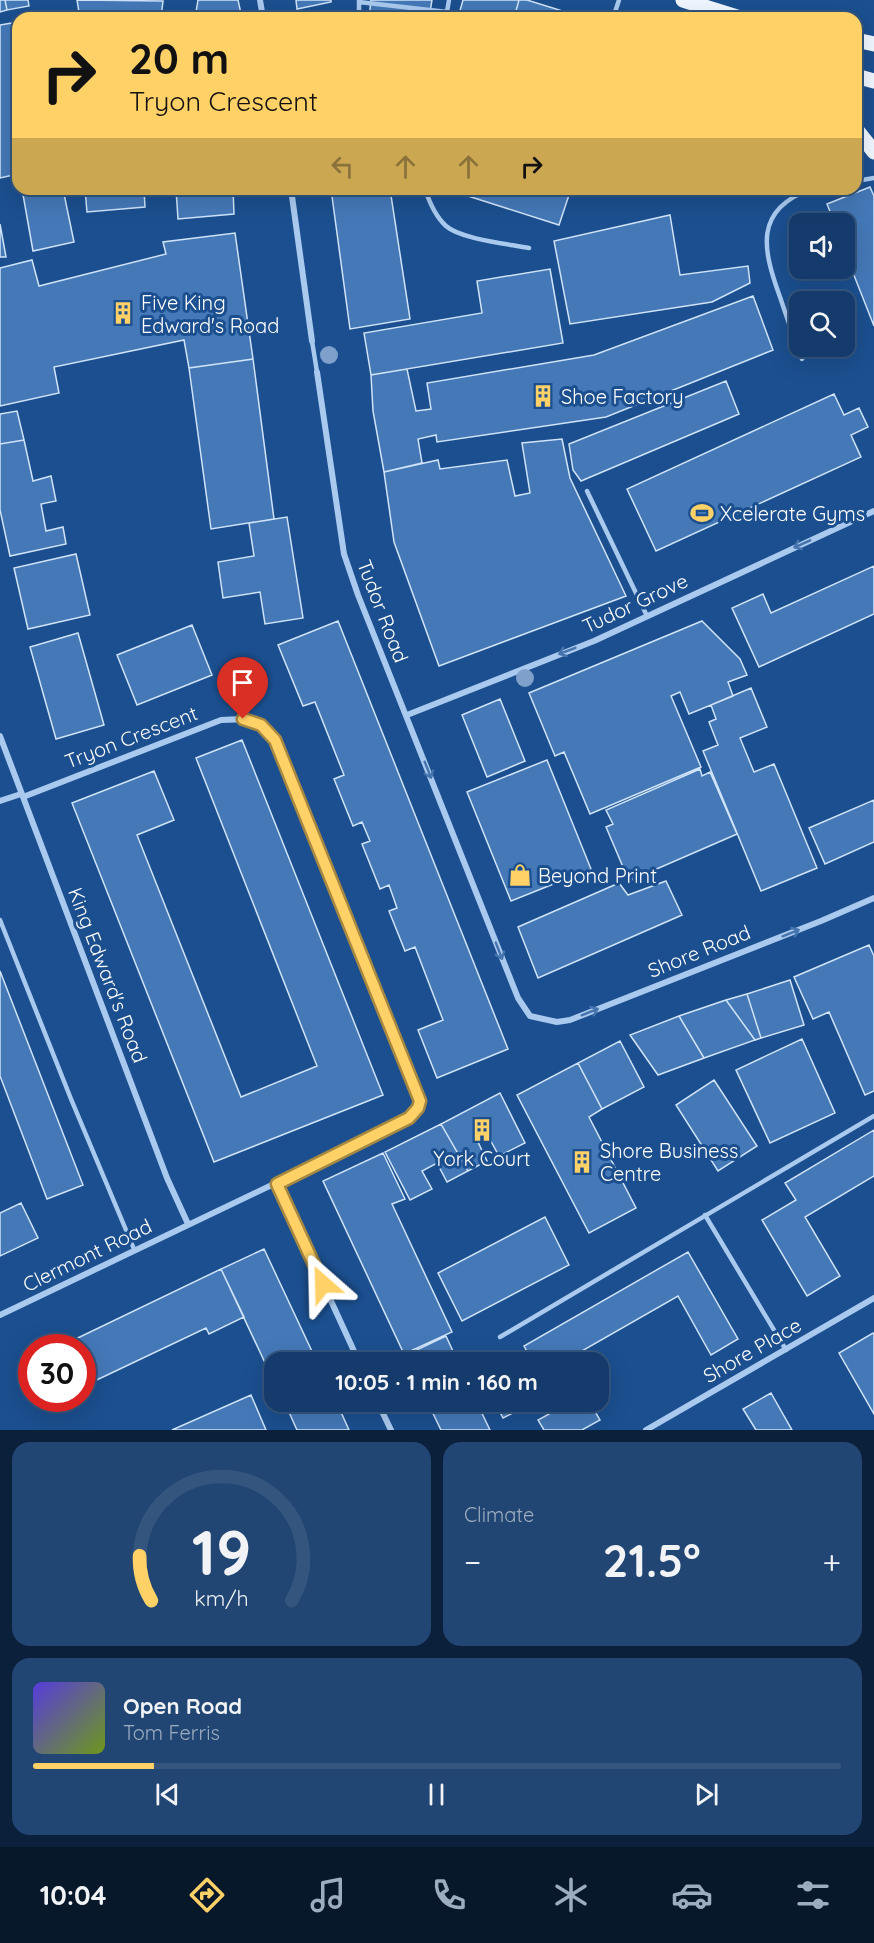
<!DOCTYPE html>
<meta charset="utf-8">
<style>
:root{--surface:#143b6b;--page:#214673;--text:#f1f3f6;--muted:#9dadc1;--line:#33557e;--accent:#ffd166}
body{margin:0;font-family:Quicksand,sans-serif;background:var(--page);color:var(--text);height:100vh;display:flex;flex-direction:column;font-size:22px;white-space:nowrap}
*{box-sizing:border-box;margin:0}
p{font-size:20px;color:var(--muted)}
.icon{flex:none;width:33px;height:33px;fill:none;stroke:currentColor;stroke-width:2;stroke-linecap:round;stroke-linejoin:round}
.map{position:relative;height:1430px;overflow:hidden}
.sheet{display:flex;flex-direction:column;gap:12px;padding:12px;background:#0b203b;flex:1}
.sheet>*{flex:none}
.hud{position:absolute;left:12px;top:12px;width:850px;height:183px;border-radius:18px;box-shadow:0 6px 24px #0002,0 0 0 2px var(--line);background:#ffd166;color:#111;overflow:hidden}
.controls{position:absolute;left:789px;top:213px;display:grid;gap:12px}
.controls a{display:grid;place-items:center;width:66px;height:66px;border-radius:12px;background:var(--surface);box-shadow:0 6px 24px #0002,0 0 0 2px var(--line);font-size:30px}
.speed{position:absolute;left:18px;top:1334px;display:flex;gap:12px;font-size:30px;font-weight:700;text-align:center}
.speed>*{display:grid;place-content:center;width:78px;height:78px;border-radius:50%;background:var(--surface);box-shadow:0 6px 24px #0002,0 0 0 2px var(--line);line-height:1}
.speed .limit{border:9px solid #d22;background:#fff;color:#111}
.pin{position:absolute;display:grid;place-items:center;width:51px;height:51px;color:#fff;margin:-62px -26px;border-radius:50% 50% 50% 0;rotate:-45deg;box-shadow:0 0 6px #0007}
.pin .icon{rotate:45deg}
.me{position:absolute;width:66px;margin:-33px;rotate:335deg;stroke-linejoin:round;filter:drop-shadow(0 0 4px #0008)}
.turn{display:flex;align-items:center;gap:21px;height:126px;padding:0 18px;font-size:27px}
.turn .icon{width:78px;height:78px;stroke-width:2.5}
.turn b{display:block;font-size:42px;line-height:51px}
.lanes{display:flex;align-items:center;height:57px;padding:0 18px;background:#0003;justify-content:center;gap:30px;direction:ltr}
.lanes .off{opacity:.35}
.big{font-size:45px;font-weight:700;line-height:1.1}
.sheet .widget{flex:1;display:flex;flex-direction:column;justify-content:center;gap:9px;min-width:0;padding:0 21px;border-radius:18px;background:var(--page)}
.sheet .dial{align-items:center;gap:0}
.dial svg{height:156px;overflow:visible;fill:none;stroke:var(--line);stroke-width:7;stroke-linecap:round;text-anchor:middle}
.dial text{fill:var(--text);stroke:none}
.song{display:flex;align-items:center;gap:18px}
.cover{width:72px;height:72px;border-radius:9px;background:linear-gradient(135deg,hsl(250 70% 55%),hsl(80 70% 35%))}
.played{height:6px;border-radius:3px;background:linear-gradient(90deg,var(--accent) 15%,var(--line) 15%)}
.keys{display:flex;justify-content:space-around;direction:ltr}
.heat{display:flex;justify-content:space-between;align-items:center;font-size:33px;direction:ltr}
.sheet .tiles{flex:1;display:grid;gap:12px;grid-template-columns:1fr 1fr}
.widget:last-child{grid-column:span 2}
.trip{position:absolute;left:264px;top:1352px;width:345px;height:60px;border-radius:18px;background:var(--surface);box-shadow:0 6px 24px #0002,0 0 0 2px var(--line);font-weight:700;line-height:60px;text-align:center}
.menu{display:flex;height:96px;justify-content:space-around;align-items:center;background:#08182b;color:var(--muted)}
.menu .icon{width:42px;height:42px}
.menu .active{color:var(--accent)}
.menu b{font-size:27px;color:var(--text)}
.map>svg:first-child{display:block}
.building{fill:#4478b7;stroke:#cfe3fa;stroke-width:1.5}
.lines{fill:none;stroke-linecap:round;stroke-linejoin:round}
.lane{stroke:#a9c9ee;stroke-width:4.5}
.street{stroke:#a9c9ee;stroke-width:6}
.primary{stroke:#f0f6ff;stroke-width:15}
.tree{fill:#7ea0ca}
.oneway{stroke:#4674ac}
.route-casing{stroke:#a68842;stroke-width:15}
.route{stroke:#ffd166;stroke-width:10}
.labels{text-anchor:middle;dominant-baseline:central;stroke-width:6;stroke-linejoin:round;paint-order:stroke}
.poi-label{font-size:20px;fill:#fff;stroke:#1b4f8f;text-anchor:start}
.street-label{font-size:20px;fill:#fff;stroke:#1b4f8f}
</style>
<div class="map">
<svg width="874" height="1430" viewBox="0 0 874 1430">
<rect width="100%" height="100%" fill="#1b4f8f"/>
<path class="building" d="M0,0H5L7,10L0,12Z
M5,0H28L29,6L7,10Z
M77,0L163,1L161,18H80Z
M198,0H238L242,18H195Z
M296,0H331V2L297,9Z
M371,0H432L429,18H369Z
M463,0H519L514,18H473L459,14Z
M519,0H527L585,18H514Z
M18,22V174L0,178V25Z
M870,187L874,196V326L844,250V224H835L827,204Z
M22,189H63L74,242L33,251Z
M85,189H144L145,207L87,212Z
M176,189H233L234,214L178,219Z
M331,189H390L410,319L350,329Z
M446,189H571L559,225Z
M670,215L680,275L748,266L750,283L712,302L570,324L554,241Z
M0,224L6,257H0Z
M235,233L253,359L189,368L184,340L54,367L59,393L0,406V268L32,260L39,286L166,254L163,242Z
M550,269L563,343L371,375L364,333L482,313L477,281Z
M753,296L773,350L606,417L437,442L436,435L418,439L422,463L384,472L373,411L371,375L407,369L416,411L431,409L427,383L594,355Z
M253,359L274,519L211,529L189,368Z
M726,381L739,414L581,481L573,470L569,444Z
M834,394L844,415L859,408L868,427L851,435L861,457L656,551L627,489Z
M17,411L24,440L0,444V414Z
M562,439L570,478L626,596L439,666L394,542L384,472L438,460L440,469L507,460L515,496L530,493L522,443Z
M24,440L33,481L51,476L56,501L41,504L46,531L63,527L66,544L10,556L0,510V444Z
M287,517L303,618L265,624L260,592L223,598L218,562L254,556L249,523Z
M76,554L90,615L28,629L14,568Z
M874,566V614L759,667L732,608L763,594L771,613Z
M338,621L508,1049L437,1078L418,1030L443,1020L415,947L405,951L389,911L397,908L389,885L380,889L362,844L370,841L362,822L353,826L334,779L344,775L315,702L303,706L278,645Z
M702,621L740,659L747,675L728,682L733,696L689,714L680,692L671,696L701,767L590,814L564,752L555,756L529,693Z
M192,625L212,675L137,705L117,655Z
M78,633L104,725L56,739L30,647Z
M751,688L767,727L740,738L754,772L774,764L817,868L761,891L703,751L718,745L709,722L716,719L711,705Z
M500,699L525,761L487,777L462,715Z
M242,740L383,1095L214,1162L72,803L154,771L174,820L137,835L241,1097L317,1066L196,758Z
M547,760L591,869L511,901L467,792Z
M700,769L702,776L710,772L737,834L629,881L606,827L613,824L606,810Z
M874,800V842L825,864L809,828Z
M666,881L682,915L538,978L518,927L619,883L628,895Z
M869,945L874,956V1091L865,1095L829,1012L813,1019L794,977Z
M0,971L83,1185L47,1199L0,1076Z
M790,980L804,1025L761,1038L747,994Z
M747,994L761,1038L755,1040L726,1000Z
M726,1000L755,1040L704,1058L679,1016Z
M679,1016L704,1058L658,1075L630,1035Z
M802,1039L835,1113L770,1143L736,1070Z
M620,1041L644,1087L602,1109L578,1063Z
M578,1063L602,1109L589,1117L636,1208L589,1233L517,1095Z
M714,1080L757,1146L718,1171L676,1105Z
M500,1093L525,1143L499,1156L488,1136L478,1142L487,1161L468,1171L441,1124Z
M441,1124L468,1171L447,1182L437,1163L422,1171L432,1189L410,1200L385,1152Z
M874,1130V1176L805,1217L840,1276L807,1296L762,1220L796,1200L785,1183Z
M383,1153L405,1199L392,1204L452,1332L404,1354L323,1181Z
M21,1203L38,1238L0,1256V1213Z
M545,1217L569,1265L462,1321L438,1273Z
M264,1249L317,1362H274V1382L221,1269Z
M688,1252L738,1339L711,1355L678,1296L566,1360L567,1362H533L524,1346Z
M221,1269L244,1317L209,1334L206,1328L82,1387V1347H59Z
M873,1333L874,1335V1414L839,1353Z
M446,1336L458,1362H409L406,1355Z
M771,1393L792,1430H756L743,1409Z
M251,1395L266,1430H172Z
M284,1401H336L349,1430H297Z
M427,1401H476L490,1430H441Z
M494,1401H514L519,1410L503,1418Z
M556,1401H589L600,1420L582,1430H544L538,1420L560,1408Z"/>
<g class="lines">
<path class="lane" d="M359,0V18
M359,2L447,12
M446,18L449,0
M613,18L619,0
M856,181L874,178
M425,189C429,201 436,217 446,226C460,239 509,244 529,248
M312,341L317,372
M802,359C794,338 787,318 780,297C763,250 753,210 811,189
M587,491L647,616
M0,920L71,1099L134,1249
M705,1215L786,1350
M500,1337L874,1116"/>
<path class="street" d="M260,0L263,18
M291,189L312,341
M317,372L344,554L358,595L518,998L530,1016L557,1022L570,1020L821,921L874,898
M407,715L594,641L874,511
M0,736L167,1178L188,1224
M0,801L21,794
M277,1183L359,1362
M0,1315C131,1252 263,1190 395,1126L414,1114L420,1101L275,740C255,718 250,718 221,720L23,797
M377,1401L391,1430
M646,1430L874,1298"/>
<path class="primary" d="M683,0L740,18
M856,40L874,44
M856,76L874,81
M856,129L874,152"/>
</g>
<g class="tree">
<circle cx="329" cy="355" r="9"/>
<circle cx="525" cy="678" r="9"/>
</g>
<defs><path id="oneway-shaft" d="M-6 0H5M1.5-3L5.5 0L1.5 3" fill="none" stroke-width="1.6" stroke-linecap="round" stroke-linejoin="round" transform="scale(1.5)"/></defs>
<g class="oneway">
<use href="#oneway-shaft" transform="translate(802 544) rotate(156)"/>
<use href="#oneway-shaft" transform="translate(567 651) rotate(159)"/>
<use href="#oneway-shaft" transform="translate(428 770) rotate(68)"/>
<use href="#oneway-shaft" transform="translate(791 933) rotate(-22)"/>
<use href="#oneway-shaft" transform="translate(499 951) rotate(69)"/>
<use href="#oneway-shaft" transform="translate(590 1012) rotate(-22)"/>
</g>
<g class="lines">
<g class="route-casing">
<path id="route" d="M243,719L261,725L275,740L420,1101L418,1108L409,1118L277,1184L323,1284"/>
</g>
<use href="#route" class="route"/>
</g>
<defs>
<g id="building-bare" transform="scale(1.8)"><path d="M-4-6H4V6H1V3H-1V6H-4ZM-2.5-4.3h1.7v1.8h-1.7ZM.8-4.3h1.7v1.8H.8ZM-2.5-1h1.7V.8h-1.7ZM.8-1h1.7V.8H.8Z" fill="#ffd166" stroke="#1b4f8f" stroke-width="2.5" paint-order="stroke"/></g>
<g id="stadium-bare" transform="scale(1.8)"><path d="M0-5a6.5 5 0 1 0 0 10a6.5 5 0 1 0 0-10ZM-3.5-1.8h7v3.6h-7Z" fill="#ffd166" stroke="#1b4f8f" stroke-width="2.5" paint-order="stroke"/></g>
<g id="shop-bare" transform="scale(1.8)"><path d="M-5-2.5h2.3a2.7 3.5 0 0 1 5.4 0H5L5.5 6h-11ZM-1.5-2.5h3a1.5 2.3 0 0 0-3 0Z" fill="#ffd166" stroke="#1b4f8f" stroke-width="2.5" paint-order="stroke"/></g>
</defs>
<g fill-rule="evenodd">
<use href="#building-bare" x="123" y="313"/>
<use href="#building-bare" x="543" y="396"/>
<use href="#stadium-bare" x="702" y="513"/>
<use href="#shop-bare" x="520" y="875"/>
<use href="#building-bare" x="482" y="1130"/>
<use href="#building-bare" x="582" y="1162"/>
</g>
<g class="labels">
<g class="poi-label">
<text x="141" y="302">Five King<tspan x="141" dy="23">Edward's Road</tspan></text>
<text x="561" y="396">Shoe Factory</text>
<text x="720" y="513">Xcelerate Gyms</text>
<text x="538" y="875">Beyond Print</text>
<text x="600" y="1150">Shore Business<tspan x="600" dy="23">Centre</tspan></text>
<text x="482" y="1158" text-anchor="middle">York Court</text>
</g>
<g class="street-label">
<text transform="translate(635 603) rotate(-25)">Tudor Grove</text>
<text transform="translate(383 611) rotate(69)">Tudor Road</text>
<text transform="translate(131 737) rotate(-21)">Tryon Crescent</text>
<text transform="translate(699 951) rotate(-22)">Shore Road</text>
<text transform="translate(108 975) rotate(69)">King Edward's Road</text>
<text transform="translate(87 1255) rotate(-26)">Clermont Road</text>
<text transform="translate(752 1350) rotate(-30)">Shore Place</text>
</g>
</g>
</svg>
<div class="controls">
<a><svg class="icon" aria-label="sound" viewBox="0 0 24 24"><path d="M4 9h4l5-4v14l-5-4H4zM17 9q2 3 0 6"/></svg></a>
<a><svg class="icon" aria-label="search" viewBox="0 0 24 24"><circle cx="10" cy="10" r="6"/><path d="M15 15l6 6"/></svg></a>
</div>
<div class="speed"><div class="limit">30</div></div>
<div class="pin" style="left:243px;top:719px;background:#d93025"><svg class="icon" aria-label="arrive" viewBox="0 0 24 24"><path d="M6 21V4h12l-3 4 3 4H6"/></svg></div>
<svg class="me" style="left:323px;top:1284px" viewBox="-20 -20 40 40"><path d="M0-17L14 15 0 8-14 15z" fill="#ffd166" stroke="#fff" stroke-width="4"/></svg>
<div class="trip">10:05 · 1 min · 160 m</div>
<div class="hud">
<div class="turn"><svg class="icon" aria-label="right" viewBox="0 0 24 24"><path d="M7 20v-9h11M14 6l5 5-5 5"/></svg><div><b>20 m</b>Tryon Crescent</div></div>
<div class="lanes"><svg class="icon off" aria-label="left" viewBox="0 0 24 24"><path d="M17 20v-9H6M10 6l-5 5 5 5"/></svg><svg class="icon off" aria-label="ahead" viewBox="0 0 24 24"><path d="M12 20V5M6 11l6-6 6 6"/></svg><svg class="icon off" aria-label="ahead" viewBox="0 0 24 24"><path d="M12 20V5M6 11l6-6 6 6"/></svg><svg class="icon" aria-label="right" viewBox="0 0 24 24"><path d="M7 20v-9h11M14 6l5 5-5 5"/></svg></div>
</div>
</div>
<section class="sheet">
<div class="tiles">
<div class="widget dial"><svg viewBox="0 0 100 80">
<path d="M14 69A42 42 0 1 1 86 69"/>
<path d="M14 69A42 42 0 0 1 8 46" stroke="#ffd166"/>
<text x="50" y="56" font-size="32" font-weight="700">19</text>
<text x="50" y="72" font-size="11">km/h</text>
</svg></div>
<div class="widget"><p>Climate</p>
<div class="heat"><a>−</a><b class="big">21.5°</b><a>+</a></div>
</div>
<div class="widget">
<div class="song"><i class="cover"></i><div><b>Open Road</b><p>Tom Ferris</p></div></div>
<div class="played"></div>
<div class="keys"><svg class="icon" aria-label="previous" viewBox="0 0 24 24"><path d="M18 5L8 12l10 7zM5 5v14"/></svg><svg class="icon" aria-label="pause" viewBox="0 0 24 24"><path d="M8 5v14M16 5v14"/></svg><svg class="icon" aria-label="next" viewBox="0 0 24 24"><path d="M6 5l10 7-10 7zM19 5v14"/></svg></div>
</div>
</div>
</section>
<nav class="menu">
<b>10:04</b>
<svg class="icon active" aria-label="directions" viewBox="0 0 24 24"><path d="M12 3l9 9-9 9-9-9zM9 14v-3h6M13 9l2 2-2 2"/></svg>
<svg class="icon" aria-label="music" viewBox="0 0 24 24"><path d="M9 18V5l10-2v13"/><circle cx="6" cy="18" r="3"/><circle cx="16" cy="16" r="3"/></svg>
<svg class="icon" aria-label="phone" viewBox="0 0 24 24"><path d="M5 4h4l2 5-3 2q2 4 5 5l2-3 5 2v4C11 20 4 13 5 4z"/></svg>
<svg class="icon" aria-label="climate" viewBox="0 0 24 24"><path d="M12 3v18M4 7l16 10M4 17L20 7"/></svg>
<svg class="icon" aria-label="car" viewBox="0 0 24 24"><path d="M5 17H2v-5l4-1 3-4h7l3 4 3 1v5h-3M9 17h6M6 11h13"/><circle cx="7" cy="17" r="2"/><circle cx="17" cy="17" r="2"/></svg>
<svg class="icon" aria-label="filters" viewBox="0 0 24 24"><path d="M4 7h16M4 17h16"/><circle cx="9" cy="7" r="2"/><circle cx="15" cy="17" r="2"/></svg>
</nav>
